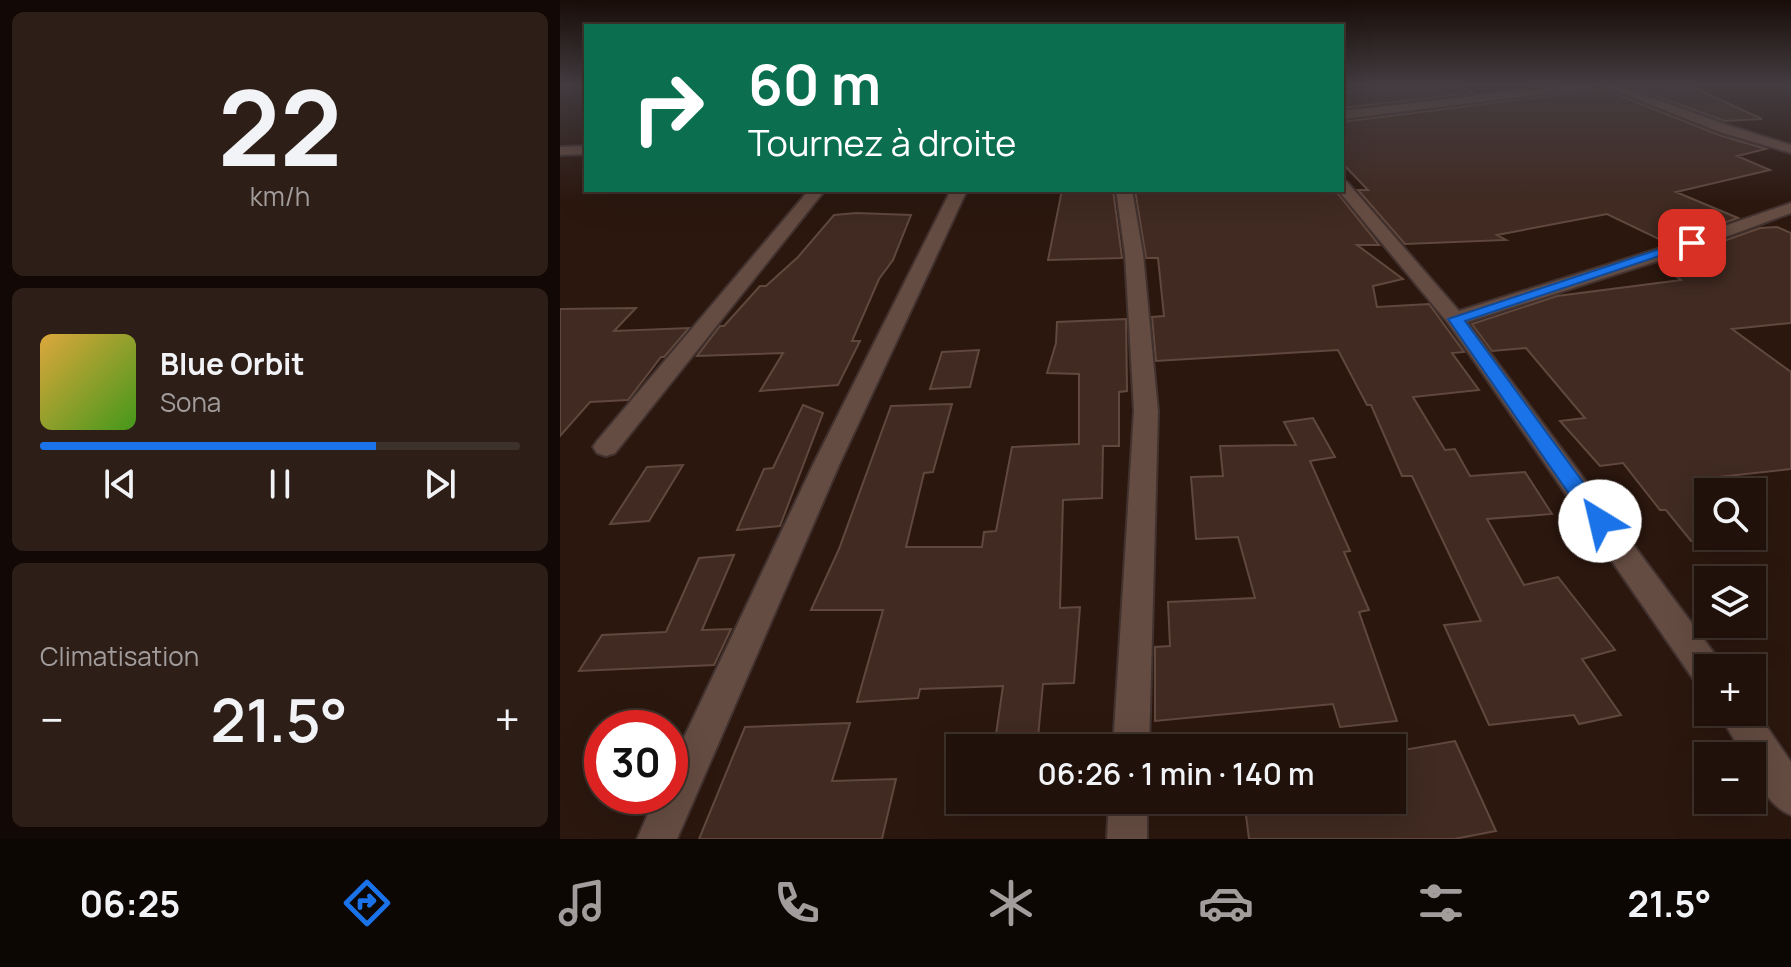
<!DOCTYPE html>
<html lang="fr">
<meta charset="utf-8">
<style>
:root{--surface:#20110a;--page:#2d1f18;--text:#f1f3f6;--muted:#a29d9c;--line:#3d312b;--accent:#1a73e8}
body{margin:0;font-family:Manrope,sans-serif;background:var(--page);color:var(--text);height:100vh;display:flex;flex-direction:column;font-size:30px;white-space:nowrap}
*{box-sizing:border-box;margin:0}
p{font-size:26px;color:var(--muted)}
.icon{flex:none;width:44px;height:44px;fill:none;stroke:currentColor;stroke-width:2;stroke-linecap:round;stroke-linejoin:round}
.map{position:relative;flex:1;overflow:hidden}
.details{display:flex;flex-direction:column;gap:12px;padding:12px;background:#120906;width:560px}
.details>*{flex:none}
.hud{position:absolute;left:24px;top:24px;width:760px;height:168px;border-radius:0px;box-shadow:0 8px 32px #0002,0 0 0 2px var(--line);background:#0b6e4f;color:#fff;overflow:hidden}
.tools{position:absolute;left:1134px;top:478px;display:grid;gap:16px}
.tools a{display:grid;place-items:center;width:72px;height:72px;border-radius:0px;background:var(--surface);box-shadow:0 8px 32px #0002,0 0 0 2px var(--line);font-size:40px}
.speed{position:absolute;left:24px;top:710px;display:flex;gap:16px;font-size:40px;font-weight:700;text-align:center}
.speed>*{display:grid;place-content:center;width:104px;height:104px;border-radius:50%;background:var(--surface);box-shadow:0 8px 32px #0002,0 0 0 2px var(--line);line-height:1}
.speed .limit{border:12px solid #d22;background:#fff;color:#111}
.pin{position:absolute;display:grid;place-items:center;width:68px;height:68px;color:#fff;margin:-34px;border-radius:16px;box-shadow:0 4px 12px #0006}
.me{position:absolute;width:88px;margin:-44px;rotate:324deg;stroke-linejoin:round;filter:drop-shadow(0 0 6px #0008)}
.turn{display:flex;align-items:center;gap:28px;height:168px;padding:0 32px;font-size:36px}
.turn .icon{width:104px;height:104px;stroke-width:2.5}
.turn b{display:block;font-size:56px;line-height:68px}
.big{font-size:60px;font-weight:600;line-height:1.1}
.details .widget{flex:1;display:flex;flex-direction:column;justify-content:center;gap:12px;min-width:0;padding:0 28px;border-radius:12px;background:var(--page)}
.details .dial{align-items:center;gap:0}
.dial b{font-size:104px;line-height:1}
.song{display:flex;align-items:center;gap:24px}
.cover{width:96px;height:96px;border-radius:12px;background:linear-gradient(135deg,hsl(40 70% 55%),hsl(100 70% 35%))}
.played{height:8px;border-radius:4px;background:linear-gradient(90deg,var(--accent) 70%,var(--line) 70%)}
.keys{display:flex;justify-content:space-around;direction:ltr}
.heat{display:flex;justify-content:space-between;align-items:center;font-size:44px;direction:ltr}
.trip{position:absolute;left:386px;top:734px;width:460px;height:80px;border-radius:0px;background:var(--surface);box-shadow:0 8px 32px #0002,0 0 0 2px var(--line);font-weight:600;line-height:80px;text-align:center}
.tabs{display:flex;height:128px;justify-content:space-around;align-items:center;background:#0d0704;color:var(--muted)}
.tabs .icon{width:56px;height:56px}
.tabs .selected{color:var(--accent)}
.tabs b{font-size:36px;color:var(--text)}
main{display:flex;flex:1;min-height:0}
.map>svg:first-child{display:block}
.building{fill:#402a21;stroke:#60483e;stroke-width:2}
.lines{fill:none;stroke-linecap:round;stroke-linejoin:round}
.street-casing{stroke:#42322f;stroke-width:4}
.secondary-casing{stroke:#42322f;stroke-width:4}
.street{fill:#654c42;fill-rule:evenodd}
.secondary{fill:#654c42;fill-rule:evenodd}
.route{fill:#1a73e8;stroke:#114b97;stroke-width:2}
</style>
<main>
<section class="details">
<div class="widget dial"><b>22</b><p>km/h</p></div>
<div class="widget">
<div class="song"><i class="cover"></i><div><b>Blue Orbit</b><p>Sona</p></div></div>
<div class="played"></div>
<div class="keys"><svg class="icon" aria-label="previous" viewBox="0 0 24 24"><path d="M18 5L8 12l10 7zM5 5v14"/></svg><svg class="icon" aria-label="pause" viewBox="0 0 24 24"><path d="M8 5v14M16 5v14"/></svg><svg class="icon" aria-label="next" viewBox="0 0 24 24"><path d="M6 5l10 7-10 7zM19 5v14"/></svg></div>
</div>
<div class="widget"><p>Climatisation</p>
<div class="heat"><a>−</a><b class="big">21.5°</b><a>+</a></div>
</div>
</section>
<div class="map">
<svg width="1231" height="839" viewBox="0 0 1231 839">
<rect width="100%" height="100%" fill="#2b170e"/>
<path class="building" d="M834,86H900L913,93L782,108V92Z
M1068,86H1130L1202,119L1165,121Z
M1043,89L1159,135L1206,149L1177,156L1210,170L1116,192L1178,218L1107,243L1047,214L937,235L946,240L845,244L798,190H808L782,163V122Z
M502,190H553L562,258L488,260Z
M575,190H775L819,245H797L843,279L813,286L817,307L869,304L904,352L892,353L919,390L853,397L885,450L895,449L910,476L965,472L992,514L927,519L964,585L998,577L1055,650L1022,659L1061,715L1019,724L1014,715L929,725L884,625L921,621L852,476H842L811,405H807L778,350L596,361L592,317L604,316L598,258H586Z
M296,213L351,215L333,260L319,279L292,341H300L278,385L200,391L223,353L137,356L160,326H164L200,286H206L238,257L274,215Z
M1217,227L1231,233V323L1172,329L1231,372V469L1140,479L1152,492H1147L1148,536L1186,537L1131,541L1106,510H1100L1063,463L1040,466L1000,421L1025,418L966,348L932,351L912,324L997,296L1121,280L1104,267L1150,263L1130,253L1200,228Z
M76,308L54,331L129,328L104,357H101L68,400L30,402L0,436V309Z
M566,319L567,391L559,392V446H543L542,498L503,500L500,608L520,607L514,683L483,684L477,748H434L443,686L360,689L358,698L297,702L323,610H251L279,549L331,406L392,404L373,472L364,473L346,547H422L424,532L436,531L452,447L519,444V374L487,373L496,343L497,322Z
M419,350L410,387L370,389L382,352Z
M243,405L263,413L220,526L177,530L204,469L213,468Z
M753,418L775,457L750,461L790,551L784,552L809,610L799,612L837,721L780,727L773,704L595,721V647L610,646L608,602L695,598L678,537L636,539L631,477L663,476L660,446L736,445L724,422Z
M123,465L89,521L50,524L87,467Z
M174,555L142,630L171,629L154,665L19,671L42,635L106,632L139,558Z
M290,723L272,781L336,779L322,839H139L185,727Z
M895,741L936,831L894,839H689L684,800H832V752Z"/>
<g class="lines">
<g class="street-casing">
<path id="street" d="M1044,86H1059L1170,126L1231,145V153L1160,132Z
M782,180L787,182L899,311L1101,248L1231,203V213L1113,256L907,322L1160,661L1163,668H1148V688L1136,683L888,323L778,190H782Z
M249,190H265L55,453L46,456L37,453L33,447L37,441Z
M391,190H407L279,465L117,839H77L96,796H110V767L253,465Z
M556,190H572L583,254L598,411L589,748H553L574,411L565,254Z
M1192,705L1231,762V815C1210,807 1192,778 1192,756H1184L1158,712H1192Z
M549,800H587V839H547Z"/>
</g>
<g class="secondary-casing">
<path id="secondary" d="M1000,86H1031L1025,89L782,119V111Z
M26,146V154L0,155V147Z"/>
</g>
<use href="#street" class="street"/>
<use href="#secondary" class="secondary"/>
</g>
<linearGradient id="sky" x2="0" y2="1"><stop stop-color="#180d08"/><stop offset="0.42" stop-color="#443c41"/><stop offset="1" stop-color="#443c41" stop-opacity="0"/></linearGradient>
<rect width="1231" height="203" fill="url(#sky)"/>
<path class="route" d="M1127,240L1138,243L905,321L1047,515L1050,521L1047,527L1040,529L1032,527L888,319Z"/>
</svg>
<div class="tools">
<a><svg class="icon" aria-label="search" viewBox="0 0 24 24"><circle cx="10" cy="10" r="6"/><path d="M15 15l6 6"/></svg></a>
<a><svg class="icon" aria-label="layers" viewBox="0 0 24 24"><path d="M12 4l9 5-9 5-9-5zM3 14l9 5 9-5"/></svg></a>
<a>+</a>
<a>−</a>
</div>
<div class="speed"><div class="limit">30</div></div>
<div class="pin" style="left:1132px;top:243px;background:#d93025"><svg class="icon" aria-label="arrive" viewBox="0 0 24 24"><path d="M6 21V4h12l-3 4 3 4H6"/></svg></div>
<svg class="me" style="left:1040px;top:521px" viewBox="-20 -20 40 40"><circle r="19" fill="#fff"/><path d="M0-13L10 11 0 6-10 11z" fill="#1a73e8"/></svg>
<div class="trip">06:26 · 1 min · 140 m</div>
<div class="hud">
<div class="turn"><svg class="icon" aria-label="right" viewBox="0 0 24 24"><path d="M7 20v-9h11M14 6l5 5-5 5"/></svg><div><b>60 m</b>Tournez à droite</div></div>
</div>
</div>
</main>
<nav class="tabs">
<b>06:25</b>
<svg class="icon selected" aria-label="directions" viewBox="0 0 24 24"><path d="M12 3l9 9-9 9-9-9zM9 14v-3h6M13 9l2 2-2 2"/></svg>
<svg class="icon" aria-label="music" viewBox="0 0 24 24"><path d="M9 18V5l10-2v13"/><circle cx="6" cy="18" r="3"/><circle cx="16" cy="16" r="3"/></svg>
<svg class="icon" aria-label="phone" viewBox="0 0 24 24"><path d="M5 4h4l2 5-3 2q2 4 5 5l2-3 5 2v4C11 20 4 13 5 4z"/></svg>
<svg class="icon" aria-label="climate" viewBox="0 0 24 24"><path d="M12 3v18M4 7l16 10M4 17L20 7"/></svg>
<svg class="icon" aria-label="car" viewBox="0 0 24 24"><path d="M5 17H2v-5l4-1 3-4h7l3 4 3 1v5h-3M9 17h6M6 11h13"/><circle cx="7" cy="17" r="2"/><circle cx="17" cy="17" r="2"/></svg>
<svg class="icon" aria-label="filters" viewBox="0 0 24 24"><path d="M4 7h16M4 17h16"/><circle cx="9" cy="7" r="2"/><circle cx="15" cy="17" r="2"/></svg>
<b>21.5°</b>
</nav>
